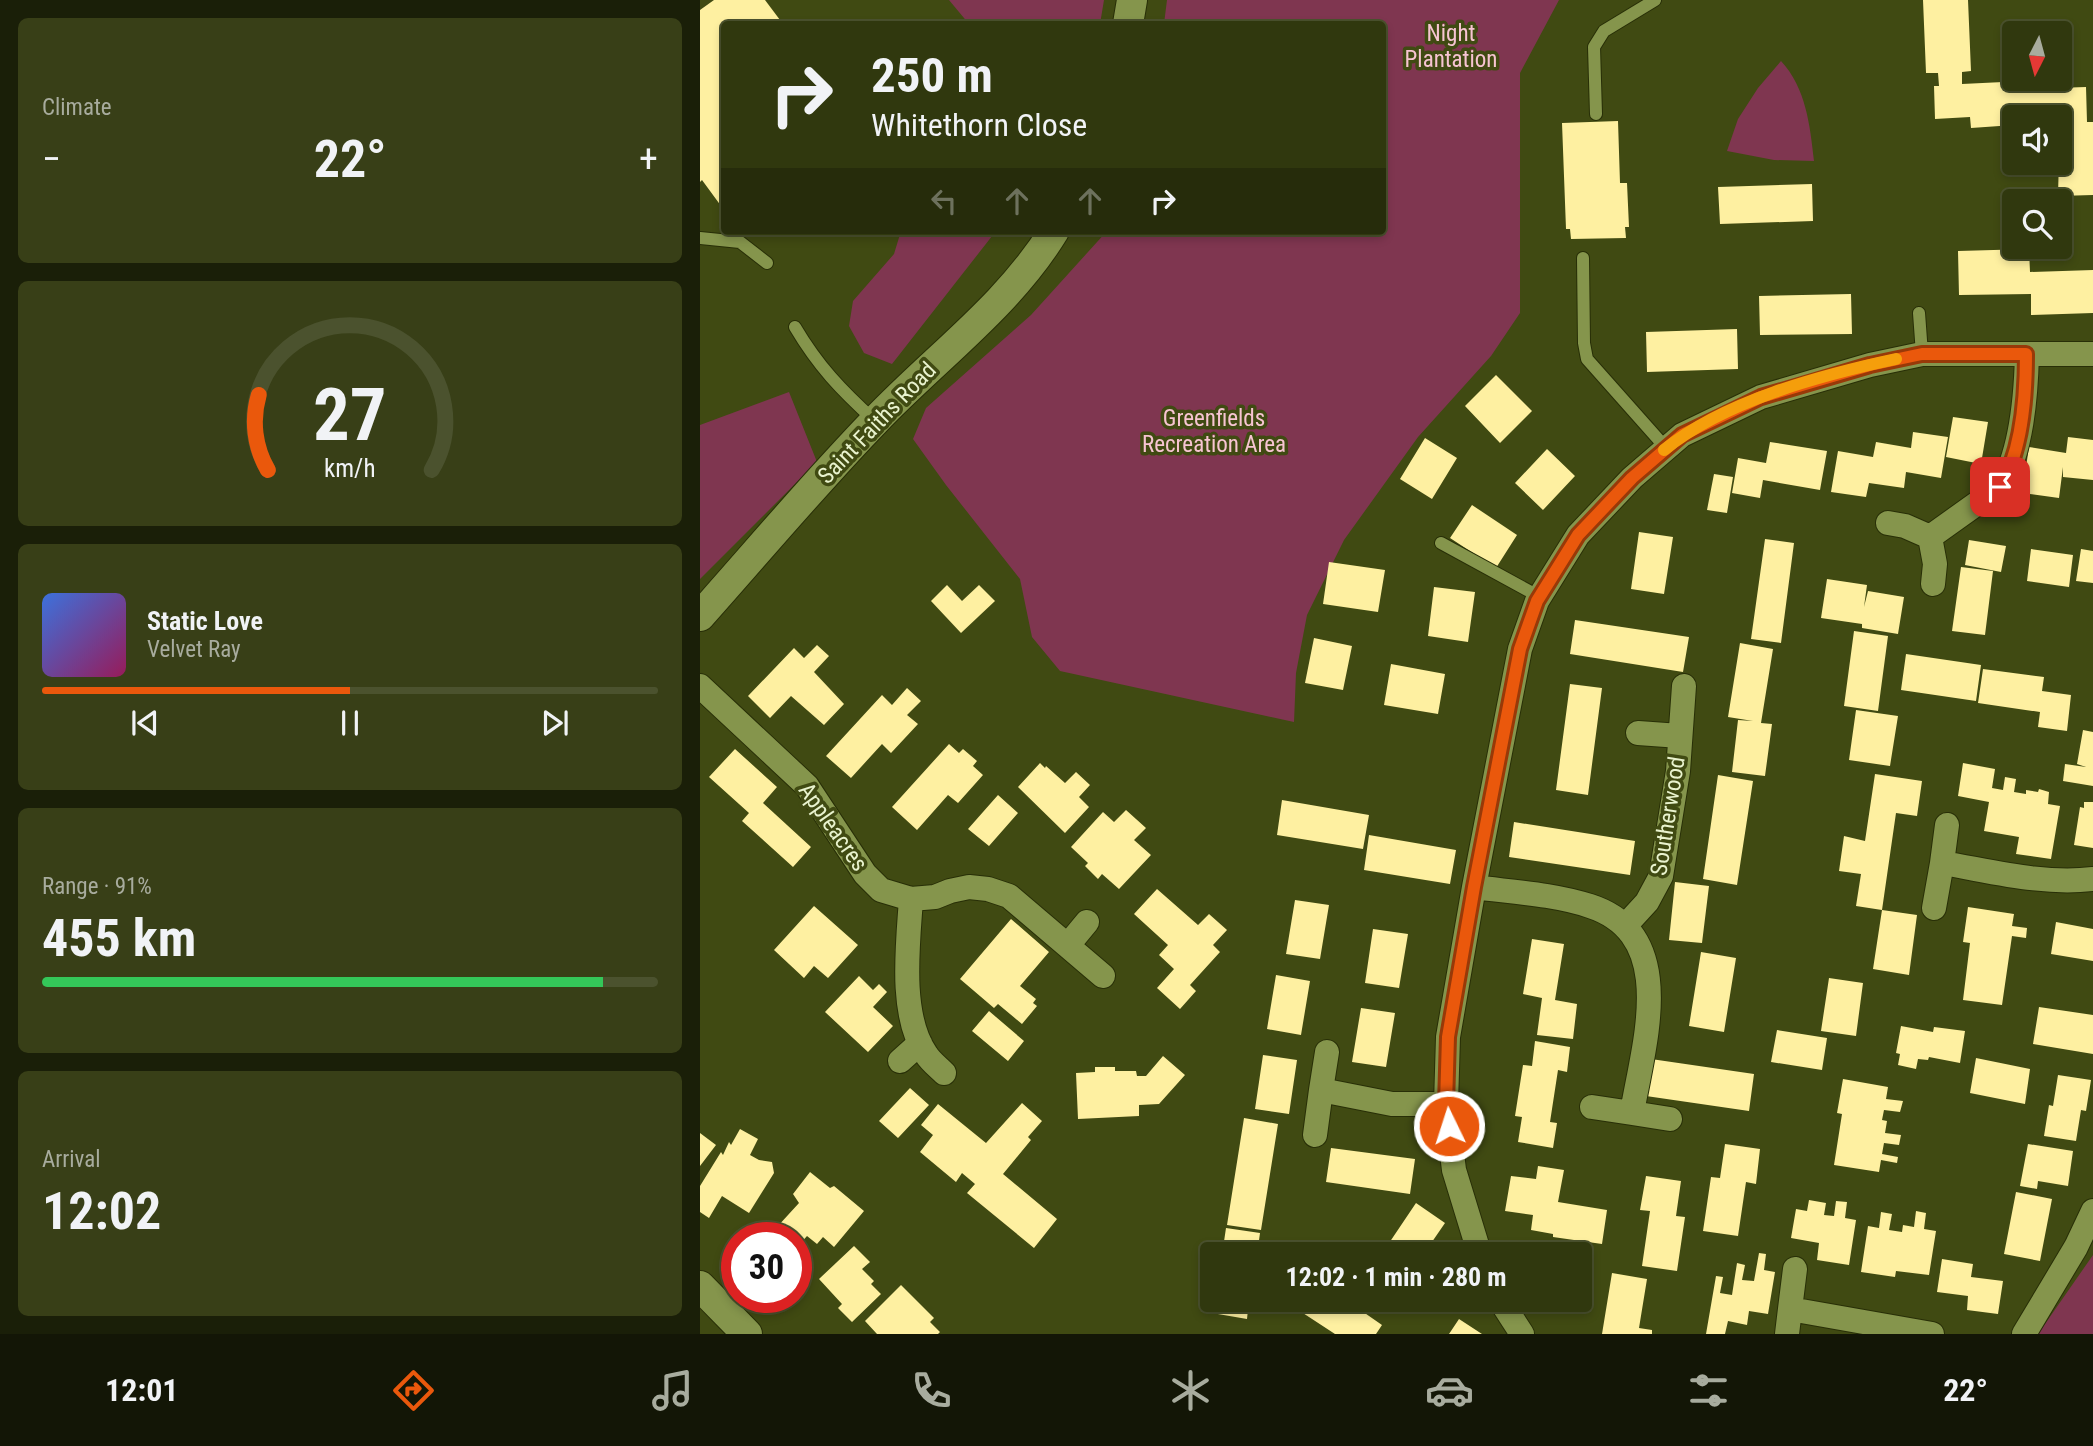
<!DOCTYPE html>
<meta charset="utf-8">
<style>
:root{--surface:#30380e;--page:#383f17;--text:#f1f3f6;--muted:#a8ac9e;--line:#4b522e;--accent:#ea580c}
body{margin:0;font-family:"Roboto Condensed",sans-serif;background:var(--page);color:var(--text);height:100vh;display:flex;flex-direction:column;font-size:26px;white-space:nowrap}
*{box-sizing:border-box;margin:0}
p{font-size:23px;color:var(--muted)}
.icon{flex:none;width:38px;height:38px;fill:none;stroke:currentColor;stroke-width:2;stroke-linecap:round;stroke-linejoin:round}
.map{position:relative;flex:1;overflow:hidden}
.sheet{display:flex;flex-direction:column;gap:18px;padding:18px;background:#1a1f08;width:700px}
.sheet>*{flex:none}
.banner{position:absolute;left:21px;top:21px;width:665px;height:214px;border-radius:7px;box-shadow:0 4px 10px #0003,0 0 0 2px var(--line);background:#30380e;color:var(--text);overflow:hidden}
.needle{width:46px;rotate:186deg}
.controls{position:absolute;left:1302px;top:21px;display:grid;gap:14px}
.controls a{display:grid;place-items:center;width:70px;height:70px;border-radius:7px;background:var(--surface);box-shadow:0 4px 10px #0003,0 0 0 2px var(--line);font-size:35px}
.speed{position:absolute;left:21px;top:1222px;display:flex;gap:14px;font-size:35px;font-weight:700;text-align:center}
.speed>*{display:grid;place-content:center;width:91px;height:91px;border-radius:50%;background:var(--surface);box-shadow:0 4px 10px #0003,0 0 0 2px var(--line);line-height:1}
.speed .limit{border:10px solid #d22;background:#fff;color:#111}
.pin{position:absolute;display:grid;place-items:center;width:60px;height:60px;color:#fff;margin:-30px;border-radius:14px;box-shadow:0 4px 10px #0006}
.me{position:absolute;width:77px;margin:-38px;rotate:356deg;stroke-linejoin:round;filter:drop-shadow(0 0 5px #0008)}
.turn{display:flex;align-items:center;gap:24px;height:147px;padding:0 35px;font-size:32px}
.turn .icon{width:91px;height:91px;stroke-width:2.5}
.turn b{display:block;font-size:49px;line-height:60px}
.lanes{display:flex;align-items:center;height:66px;padding:0 35px;background:#0003;justify-content:center;gap:35px;direction:ltr}
.lanes .off{opacity:.35}
.big{font-size:52px;font-weight:700;line-height:1.1}
.sheet .tile{flex:1;display:flex;flex-direction:column;justify-content:center;gap:10px;min-width:0;padding:0 24px;border-radius:10px;background:var(--page)}
.sheet .dial{align-items:center;gap:0}
.dial svg{height:182px;overflow:visible;fill:none;stroke:var(--line);stroke-width:7;stroke-linecap:round;text-anchor:middle}
.dial text{fill:var(--text);stroke:none}
.song{display:flex;align-items:center;gap:21px}
.cover{width:84px;height:84px;border-radius:10px;background:linear-gradient(135deg,hsl(220 70% 55%),hsl(330 70% 35%))}
.played{height:7px;border-radius:4px;background:linear-gradient(90deg,var(--accent) 50%,var(--line) 50%)}
.keys{display:flex;justify-content:space-around;direction:ltr}
.heat{display:flex;justify-content:space-between;align-items:center;font-size:38px;direction:ltr}
.charge{height:10px;border-radius:5px;background:linear-gradient(90deg,#34c759 91%,var(--line) 0)}
.trip{position:absolute;left:500px;top:1242px;width:392px;height:70px;border-radius:7px;background:var(--surface);box-shadow:0 4px 10px #0003,0 0 0 2px var(--line);font-weight:700;line-height:70px;text-align:center}
.menu{display:flex;height:112px;justify-content:space-around;align-items:center;background:#131606;color:var(--muted)}
.menu .icon{width:49px;height:49px}
.menu .on{color:var(--accent)}
.menu b{font-size:32px;color:var(--text)}
main{display:flex;flex:1;min-height:0}
.map>svg:first-child{display:block}
.green{fill:#7f3650}
.building{fill:#fef0a1}
.lines{fill:none;stroke-linecap:round;stroke-linejoin:round}
.service-casing{stroke:#282f07;stroke-width:14}
.minor-casing{stroke:#282f07;stroke-width:26}
.tertiary-casing{stroke:#282f07;stroke-width:32}
.service{stroke:#85954c;stroke-width:12}
.minor{stroke:#85954c;stroke-width:24}
.tertiary{stroke:#85954c;stroke-width:30}
.route-casing{stroke:#983908;stroke-width:18}
.route{stroke:#ea580c;stroke-width:12}
.slow{stroke:#f59e0b;stroke-width:12}
.labels{text-anchor:middle;dominant-baseline:central;stroke-width:7;stroke-linejoin:round;paint-order:stroke}
.park-label{font-size:23px;fill:#f7c4d2;stroke:#404a12}
.street-label{font-size:23px;fill:#e9f3ce;stroke:#404a12}
</style>
<main>
<section class="sheet">
<div class="tile"><p>Climate</p>
<div class="heat"><a>−</a><b class="big">22°</b><a>+</a></div>
</div>
<div class="tile dial"><svg viewBox="0 0 100 80">
<path d="M14 69A42 42 0 1 1 86 69"/>
<path d="M14 69A42 42 0 0 1 10 36" stroke="#ea580c"/>
<text x="50" y="56" font-size="32" font-weight="700">27</text>
<text x="50" y="72" font-size="11">km/h</text>
</svg></div>
<div class="tile">
<div class="song"><i class="cover"></i><div><b>Static Love</b><p>Velvet Ray</p></div></div>
<div class="played"></div>
<div class="keys"><svg class="icon" aria-label="previous" viewBox="0 0 24 24"><path d="M18 5L8 12l10 7zM5 5v14"/></svg><svg class="icon" aria-label="pause" viewBox="0 0 24 24"><path d="M8 5v14M16 5v14"/></svg><svg class="icon" aria-label="next" viewBox="0 0 24 24"><path d="M6 5l10 7-10 7zM19 5v14"/></svg></div>
</div>
<div class="tile"><p>Range · 91%</p><b class="big">455 km</b><div class="charge"></div></div>
<div class="tile"><p>Arrival</p><b class="big">12:02</b></div>
</section>
<div class="map">
<svg width="1393" height="1334" viewBox="0 0 1393 1334">
<rect width="100%" height="100%" fill="#404a12"/>
<path class="green" d="M249,0H404L400,24H269Z
M467,0H859L820,73V313L791,356L718,437L644,540L607,615L596,673L594,722L360,671L332,637L320,579L246,485L213,439L226,408L331,315L407,231H682V24H464Z
M1081,61C1106,88 1110,125 1114,161L1074,160L1027,151L1038,119L1058,88Z
M201,231H296L192,364L164,353L149,326L153,301L194,254Z
M89,392L117,462L0,579V425Z
M1393,1255V1334H1338Z"/>
<path class="building" d="M14,0H65L83,24H24V210L2,180L0,182V10Z
M1223,0H1268L1271,71L1262,72V84L1342,80L1343,93H1356V88L1386,87L1387,122H1393V195L1358,196L1360,117H1314V125L1271,128L1270,117L1235,119L1234,86H1239L1238,73H1226Z
M918,121L920,183H927L929,227H925L926,238L871,239L870,229H866L862,123Z
M1112,184L1113,221L1020,224L1018,187Z
M1329,249L1330,272L1393,270V313L1331,315V294L1259,295L1258,251Z
M1151,294L1152,334L1060,335L1059,296Z
M1037,329L1038,369L947,372L946,332Z
M796,375L832,411L800,443L765,406Z
M1253,417L1288,422L1281,464L1246,457Z
M1213,432L1248,437L1241,478L1206,472L1204,488L1169,483L1166,497L1131,492L1138,451L1173,457L1176,442L1211,448Z
M1368,437L1393,440V480L1363,477V467L1359,498L1322,493L1329,447L1366,453Z
M725,438L757,458L732,499L700,479Z
M1070,442L1127,451L1120,490L1063,480L1060,498L1032,493L1038,458L1066,463Z
M847,449L875,476L843,510L815,483Z
M1014,474L1033,477L1027,513L1007,510Z
M772,505L817,535L796,568L750,538Z
M939,532L973,537L964,594L931,589Z
M1065,539L1094,543L1081,643L1051,639Z
M1269,540L1306,546L1301,572L1265,565Z
M1331,549L1373,555L1369,587L1327,581Z
M1381,549L1393,551V583L1376,581Z
M629,562L685,570L678,612L623,604Z
M1261,567L1293,571L1285,635L1252,631Z
M1127,579L1167,585L1164,607L1168,591L1204,597L1198,634L1162,628V624L1121,618Z
M247,585L262,601L279,585L295,601L261,633L231,601Z
M734,587L775,592L768,642L728,636Z
M875,620L989,637L983,672L870,654Z
M1154,631L1188,636L1178,711L1144,706Z
M614,638L652,646L643,690L605,683Z
M1040,643L1073,649L1061,723L1072,724L1065,776L1032,772L1038,720L1053,721L1028,717Z
M117,645L129,656L114,672L144,704L124,725L91,696L70,718L48,696L94,648L104,658Z
M1206,654L1281,665L1276,701L1201,690Z
M691,664L745,674L738,714L684,705Z
M1283,669L1344,677L1342,691L1371,695L1367,731L1338,727L1340,712L1278,703Z
M870,684L902,688L888,795L856,790Z
M207,688L221,701L207,715L218,724L191,753L182,744L151,778L126,756L182,695L192,705Z
M1156,710L1198,716L1190,766L1149,760Z
M1383,730L1393,732V786L1363,781L1365,764L1386,767L1377,764Z
M249,744L259,753L263,749L277,761L273,766L283,775L258,803L248,795L217,830L192,807Z
M35,749L77,787L63,803L111,847L93,867L42,821L49,813L9,777Z
M340,763L345,768L346,766L365,783L376,772L390,785L379,797L389,807L365,833L318,787Z
M1263,763L1295,769L1292,788L1303,790L1305,777L1316,779L1314,792L1326,794V790L1338,792L1339,789L1349,792L1348,804L1360,806L1351,859L1316,854L1319,837L1284,831L1289,802L1258,796Z
M1175,774L1222,781L1217,816L1196,813L1182,910L1156,906L1161,874L1139,871L1144,836L1165,841Z
M1018,775L1053,781L1037,885L1003,879Z
M298,795L318,813L289,846L268,829Z
M582,800L669,815L663,849L577,835Z
M1384,802H1393V848L1374,845L1380,807L1384,808Z
M426,810L446,828L434,840L451,855L419,889L402,874L398,879L385,866L388,863L371,847L403,812L414,822Z
M814,822L935,841L930,875L809,857Z
M669,835L756,850L750,884L664,870Z
M975,882L1009,886L1002,943L969,940Z
M457,889L498,925L509,914L527,930L513,945L520,952L490,985L496,991L480,1009L457,988L474,969L459,955L468,945L434,914Z
M595,900L629,905L620,959L586,954Z
M114,906L158,945L128,978L114,966L104,978L74,950Z
M1268,907L1314,914L1312,926L1327,928L1326,938L1312,936L1302,1005L1263,1000L1270,943L1263,942Z
M1182,910L1217,915L1209,975L1173,969Z
M311,919L349,952L320,986L336,999L333,1003L337,1006L322,1024L298,1004L294,1008L260,979Z
M1356,922L1393,929V961L1351,954Z
M673,929L708,934L699,988L665,983Z
M832,939L864,944L855,1000L877,1004L873,1039L837,1035L842,998L823,994Z
M1001,952L1036,958L1024,1032L989,1026Z
M576,975L610,981L601,1035L567,1029Z
M159,976L173,990L179,984L187,992L173,1007L193,1026L168,1052L125,1012Z
M1129,978L1163,983L1156,1036L1121,1031Z
M1339,1007L1393,1015V1054L1333,1044Z
M661,1008L695,1013L686,1067L652,1062Z
M289,1011L324,1041L308,1061L272,1031Z
M1201,1026L1233,1032L1234,1027L1265,1031L1260,1063L1229,1057L1228,1060L1218,1059L1216,1069L1198,1065L1200,1054L1196,1053Z
M1077,1030L1127,1038L1122,1070L1071,1062Z
M835,1041L870,1047L867,1072L858,1070L850,1122L857,1123L853,1148L818,1142L822,1117L815,1116L823,1065L832,1066Z
M563,1055L597,1060L589,1114L555,1109Z
M463,1056L485,1075L459,1104L439,1105V1116L378,1119L376,1073L395,1072V1067H415V1071H436L437,1076H446Z
M1276,1058L1330,1069L1325,1104L1270,1093Z
M951,1059L1054,1074L1049,1111L946,1096Z
M1358,1075L1391,1080L1386,1111L1381,1110L1376,1141L1344,1136L1349,1105L1353,1106Z
M1143,1079L1188,1087L1186,1099L1203,1101L1200,1112L1184,1110L1182,1120L1187,1121L1185,1133L1201,1135L1199,1145L1184,1143L1182,1154L1198,1157L1197,1163L1181,1160L1179,1172L1134,1165L1142,1114L1137,1113Z
M210,1088L229,1105L198,1138L179,1121Z
M322,1103L342,1121L328,1137L331,1140L303,1174L357,1219L334,1248L267,1193L275,1184L262,1173L256,1182L220,1152L233,1135L221,1125L238,1104L286,1143Z
M544,1118L578,1124L561,1230L527,1225Z
M40,1129L58,1139L50,1155L59,1160L72,1162L74,1173L49,1213L22,1196L9,1218L0,1212V1186L21,1152L23,1155L29,1142L31,1145Z
M0,1133L16,1145L0,1166Z
M1025,1144L1060,1149L1056,1184L1046,1182L1038,1236L1003,1231L1011,1177L1020,1178Z
M1328,1144L1373,1151L1368,1186L1338,1181L1337,1189L1320,1186Z
M631,1148L715,1159L710,1194L626,1182Z
M838,1166L864,1170L858,1202L907,1210L902,1244L853,1237V1234L831,1230L833,1215L805,1211L811,1176L836,1179Z
M110,1172L130,1188L134,1186L164,1211L134,1247L123,1237L117,1244L107,1236L99,1245L96,1237H89L77,1227L99,1203L93,1194Z
M946,1176L981,1181L976,1216L985,1217L977,1271L942,1266L950,1211L940,1210Z
M1316,1192L1352,1199L1340,1261L1304,1254Z
M1109,1200L1126,1203L1124,1215L1134,1216L1136,1201L1147,1202L1145,1218L1156,1220L1149,1265L1117,1260L1119,1243L1091,1238L1096,1209L1107,1211Z
M716,1203L745,1223L723,1255H681Z
M1216,1211L1226,1213L1224,1229L1236,1231L1229,1275L1196,1271L1195,1277L1161,1272L1168,1226L1179,1228L1181,1212L1192,1214L1189,1230L1202,1232L1203,1225L1214,1227Z
M526,1228L560,1233L557,1255H522Z
M154,1246L170,1262L162,1269L174,1281L171,1284L181,1294L152,1322L138,1308L142,1304L119,1279Z
M1059,1253L1066,1254L1064,1270L1075,1272L1068,1314L1049,1311L1047,1325L1028,1321L1025,1334H1006L1016,1276L1023,1277L1020,1293L1032,1295L1037,1263L1045,1265L1042,1280L1054,1281Z
M1242,1259L1273,1264L1271,1277L1303,1281L1298,1314L1267,1310L1268,1296L1237,1292Z
M912,1273L947,1279L939,1328L952,1330V1334H902Z
M201,1285L234,1318L230,1322L240,1332L238,1334H177L165,1321Z
M514,1300H549L547,1319L512,1313Z
M583,1300H646L682,1325L676,1334H635Z
M759,1319L782,1334H749Z"/>
<g class="lines">
<g class="service-casing">
<path id="service" d="M896,114L894,47L904,31L955,0
M0,238L40,242L67,263
M883,258L884,343L887,359L966,448
M1219,313L1222,354
M95,327C118,366 141,390 175,421
M741,543L840,597"/>
</g>
<g class="minor-casing">
<path id="minor" d="M1188,523L1205,526L1230,537
M1233,584L1235,564L1230,537L1300,487C1322,452 1326,395 1327,354
M0,686L107,786L165,874L181,890L211,899L235,897L250,891L269,887L288,889L309,896L403,976
M938,733L980,736
M1242,863L1247,825
M774,887C812,892 854,894 890,906C980,935 943,1045 932,1113L892,1107
M211,899C208,944 199,1015 226,1054C230,1061 238,1067 244,1073
M1234,908L1242,863C1291,871 1342,885 1393,879
M925,926L947,902L961,876L978,771L984,686
M368,945L387,922
M627,1052L621,1090L692,1104H746
M200,1061L220,1043
M932,1113L970,1119
M615,1135L621,1090
M780,1255L754,1170L746,1104L748,1037L774,887L820,649L837,601L878,535L932,478L982,435L1061,397L1170,365L1222,354H1393
M800,1300L822,1334
M1090,1309L1095,1269
M1087,1334L1090,1309L1232,1334
M1324,1334L1376,1247L1393,1211"/>
</g>
<g class="tertiary-casing">
<path id="tertiary" d="M428,24L432,0
M0,616C58,551 114,484 175,421C235,358 308,306 354,231
M0,1286L47,1334"/>
</g>
<use href="#service" class="service"/>
<use href="#minor" class="minor"/>
<use href="#tertiary" class="tertiary"/>
</g>
<g class="lines">
<g class="route-casing">
<path id="route" d="M749,1126L746,1104L748,1037L774,887L820,649L837,601L878,535L932,478L982,435L1061,397L1170,365L1222,354H1326C1326,395 1322,452 1300,487"/>
</g>
<use href="#route" class="route"/>
<path class="slow" d="M964,450C1024,401 1121,375 1196,359"/>
</g>
<g class="labels">
<g class="park-label">
<text x="751" y="33">Night<tspan x="751" dy="26">Plantation</tspan></text>
<text x="514" y="418">Greenfields<tspan x="514" dy="26">Recreation Area</tspan></text>
</g>
<g class="street-label">
<text transform="translate(177 423) rotate(-46)">Saint Faiths Road</text>
<text transform="translate(968 816) rotate(-81)">Southerwood</text>
<text transform="translate(133 827) rotate(55)">Appleacres</text>
</g>
</g>
</svg>
<div class="controls">
<a><svg class="needle" viewBox="-14 -14 28 28"><path d="M0-13l5 13h-10z" fill="#e53935"/><path d="M0 13l5-13h-10z" fill="#a8ac9e"/></svg></a>
<a><svg class="icon" aria-label="sound" viewBox="0 0 24 24"><path d="M4 9h4l5-4v14l-5-4H4zM17 9q2 3 0 6"/></svg></a>
<a><svg class="icon" aria-label="search" viewBox="0 0 24 24"><circle cx="10" cy="10" r="6"/><path d="M15 15l6 6"/></svg></a>
</div>
<div class="speed"><div class="limit">30</div></div>
<div class="pin" style="left:1300px;top:487px;background:#d93025"><svg class="icon" aria-label="arrive" viewBox="0 0 24 24"><path d="M6 21V4h12l-3 4 3 4H6"/></svg></div>
<svg class="me" style="left:749px;top:1126px" viewBox="-20 -20 40 40"><circle r="17" fill="#ea580c" stroke="#fff" stroke-width="3"/><path d="M0-11L8 9 0 5-8 9z" fill="#fff"/></svg>
<div class="trip">12:02 · 1 min · 280 m</div>
<div class="banner">
<div class="turn"><svg class="icon" aria-label="right" viewBox="0 0 24 24"><path d="M7 20v-9h11M14 6l5 5-5 5"/></svg><div><b>250 m</b>Whitethorn Close</div></div>
<div class="lanes"><svg class="icon off" aria-label="left" viewBox="0 0 24 24"><path d="M17 20v-9H6M10 6l-5 5 5 5"/></svg><svg class="icon off" aria-label="ahead" viewBox="0 0 24 24"><path d="M12 20V5M6 11l6-6 6 6"/></svg><svg class="icon off" aria-label="ahead" viewBox="0 0 24 24"><path d="M12 20V5M6 11l6-6 6 6"/></svg><svg class="icon" aria-label="right" viewBox="0 0 24 24"><path d="M7 20v-9h11M14 6l5 5-5 5"/></svg></div>
</div>
</div>
</main>
<nav class="menu">
<b>12:01</b>
<svg class="icon on" aria-label="directions" viewBox="0 0 24 24"><path d="M12 3l9 9-9 9-9-9zM9 14v-3h6M13 9l2 2-2 2"/></svg>
<svg class="icon" aria-label="music" viewBox="0 0 24 24"><path d="M9 18V5l10-2v13"/><circle cx="6" cy="18" r="3"/><circle cx="16" cy="16" r="3"/></svg>
<svg class="icon" aria-label="phone" viewBox="0 0 24 24"><path d="M5 4h4l2 5-3 2q2 4 5 5l2-3 5 2v4C11 20 4 13 5 4z"/></svg>
<svg class="icon" aria-label="climate" viewBox="0 0 24 24"><path d="M12 3v18M4 7l16 10M4 17L20 7"/></svg>
<svg class="icon" aria-label="car" viewBox="0 0 24 24"><path d="M5 17H2v-5l4-1 3-4h7l3 4 3 1v5h-3M9 17h6M6 11h13"/><circle cx="7" cy="17" r="2"/><circle cx="17" cy="17" r="2"/></svg>
<svg class="icon" aria-label="filters" viewBox="0 0 24 24"><path d="M4 7h16M4 17h16"/><circle cx="9" cy="7" r="2"/><circle cx="15" cy="17" r="2"/></svg>
<b>22°</b>
</nav>
